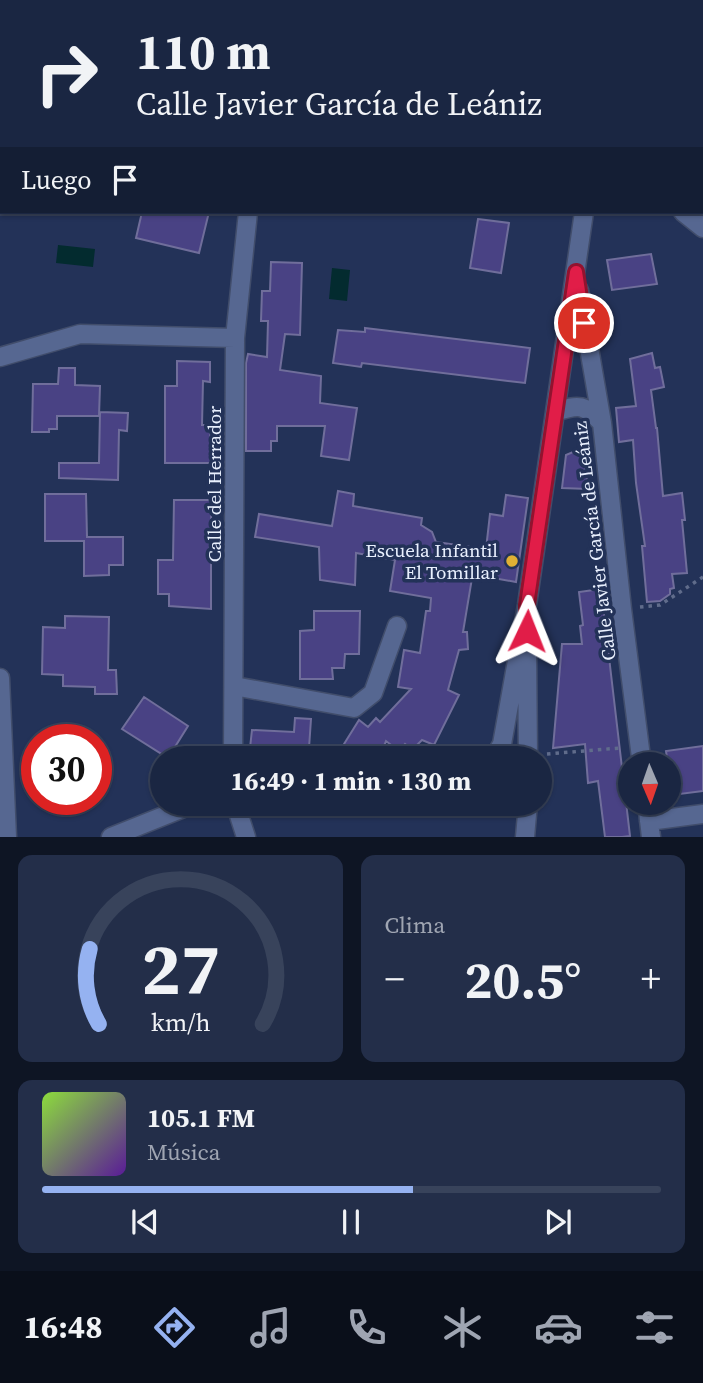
<!DOCTYPE html>
<html lang="es">
<meta charset="utf-8">
<style>
:root{--surface:#1a2642;--page:#232e49;--text:#f1f3f6;--muted:#9fa5b2;--line:#38435b;--accent:#95b2f1}
body{margin:0;font-family:"Source Serif 4",serif;background:var(--page);color:var(--text);height:100vh;display:flex;flex-direction:column;font-size:26px;white-space:nowrap}
*{box-sizing:border-box;margin:0}
p{font-size:23px;color:var(--muted)}
.icon{flex:none;width:38px;height:38px;fill:none;stroke:currentColor;stroke-width:2;stroke-linecap:round;stroke-linejoin:round}
.map{position:relative;height:837px;overflow:hidden}
.details{display:flex;flex-direction:column;gap:18px;padding:18px;background:#0e1524;flex:1}
.details>*{flex:none}
.hud{position:absolute;left:0px;top:0px;width:704px;height:214px;box-shadow:0 2px 5px #0004,0 0 0 2px var(--line);background:#1a2642;color:var(--text);overflow:hidden}
.needle{width:46px;rotate:178deg}
.fabs{position:absolute;left:618px;top:752px;display:grid;gap:14px}
.fabs a{display:grid;place-items:center;width:63px;height:63px;border-radius:50%;background:var(--surface);box-shadow:0 2px 5px #0004,0 0 0 2px var(--line);font-size:35px}
.speed{position:absolute;left:21px;top:724px;display:flex;gap:14px;font-size:35px;font-weight:700;text-align:center}
.speed>*{display:grid;place-content:center;width:91px;height:91px;border-radius:50%;background:var(--surface);box-shadow:0 2px 5px #0004,0 0 0 2px var(--line);line-height:1}
.speed .limit{border:10px solid #d22;background:#fff;color:#111}
.pin{position:absolute;display:grid;place-items:center;width:60px;height:60px;color:#fff;margin:-30px;border:4px solid #fff;border-radius:50%;box-shadow:0 2px 7px #0007}
.me{position:absolute;width:77px;margin:-38px;rotate:2deg;stroke-linejoin:round;filter:drop-shadow(0 0 5px #0008)}
.turn{display:flex;align-items:center;gap:24px;height:147px;padding:0 21px;font-size:32px}
.turn .icon{width:91px;height:91px;stroke-width:2.5}
.turn b{display:block;font-size:49px;line-height:60px}
.then{display:flex;align-items:center;height:66px;padding:0 21px;background:#0003;gap:14px;font-size:26px}
.big{font-size:52px;font-weight:700;line-height:1.1}
.details .widget{flex:1;display:flex;flex-direction:column;justify-content:center;gap:10px;min-width:0;padding:0 24px;border-radius:14px;background:var(--page)}
.details .dial{align-items:center;gap:0}
.dial svg{height:182px;overflow:visible;fill:none;stroke:var(--line);stroke-width:7;stroke-linecap:round;text-anchor:middle}
.dial text{fill:var(--text);stroke:none}
.song{display:flex;align-items:center;gap:21px}
.cover{width:84px;height:84px;border-radius:10px;background:linear-gradient(135deg,hsl(90 70% 55%),hsl(270 70% 35%))}
.played{height:7px;border-radius:4px;background:linear-gradient(90deg,var(--accent) 60%,var(--line) 60%)}
.keys{display:flex;justify-content:space-around;direction:ltr}
.heat{display:flex;justify-content:space-between;align-items:center;font-size:38px;direction:ltr}
.details .tiles{flex:1;display:grid;gap:18px;grid-template-columns:1fr 1fr}
.widget:last-child{grid-column:span 2}
.trip{position:absolute;left:150px;top:746px;width:402px;height:70px;border-radius:35px;background:var(--surface);box-shadow:0 2px 5px #0004,0 0 0 2px var(--line);font-weight:700;line-height:70px;text-align:center}
.tab-bar{display:flex;height:112px;justify-content:space-around;align-items:center;background:#0a0f1a;color:var(--muted)}
.tab-bar .icon{width:49px;height:49px}
.tab-bar .on{color:var(--accent)}
.tab-bar b{font-size:32px;color:var(--text)}
.map>svg:first-child{display:block}
.water{fill:#032b2f}
.building{fill:#494284;stroke:#706e9b;stroke-width:2}
.lines{fill:none;stroke-linecap:round;stroke-linejoin:round}
.minor-casing{stroke:#414d6b;stroke-width:21}
.path{stroke:#606c8b;stroke-width:3.5;stroke-dasharray:3.5 5;stroke-linecap:butt}
.minor{stroke:#566791;stroke-width:18}
.route-casing{stroke:#92132f;stroke-width:18}
.route{stroke:#e11d48;stroke-width:12}
.poi-dot{fill:#e0b034;stroke:#233258;stroke-width:2.5}
.labels{text-anchor:middle;dominant-baseline:central;stroke-width:7;stroke-linejoin:round;paint-order:stroke}
.street-label{font-size:19px;fill:#e9f0fe;stroke:#233258}
.poi-label{font-size:19px;fill:#e9f0fe;stroke:#233258;text-anchor:end}
</style>
<div class="map">
<svg width="703" height="837" viewBox="0 0 703 837">
<rect width="100%" height="100%" fill="#233258"/>
<path class="water" d="M58,245L95,249L93,267L56,263Z
M332,268L350,270L347,301L329,299Z"/>
<path class="building" d="M142,212H209L199,253L136,238Z
M478,219L509,223L501,273L470,268Z
M651,254L657,284L612,290L607,260Z
M271,262L302,263L300,335L285,334L280,370L321,376L320,403L357,408L349,460L321,456L325,426H277V441H271V451H246V363L248,354L267,357L268,321H261L262,291H270Z
M365,328L530,348L525,383L362,363L361,367L333,363L338,330L365,332Z
M652,353L655,368L660,367L664,387L651,390L656,428H657L663,496L682,493L685,520H682L687,573L672,574L674,588L670,589V594L660,601L647,602L642,546H645L636,483L633,440L619,442L616,408L636,406L630,359Z
M177,361L210,362V382L203,381L202,425H210L211,463H165V386H177Z
M59,368H75V385L100,386L99,416H57V429H49V432H32L33,384H58Z
M100,412L128,413L127,431L119,430L118,480L59,478V463H99Z
M573,452L580,453L584,459L588,489L562,488L566,455Z
M338,491L354,494L353,506L422,518L421,525L432,532L436,542L486,549L490,514L503,516L506,495L528,498L516,582L482,576V579L472,578L463,632H467L468,649L459,650L448,690L459,695L434,745L422,740L412,750L405,744L399,751L386,741L379,758H352L349,748L344,744L359,720L368,727L376,718L380,722L411,689L398,687L404,650L420,653L426,611H430L431,598L390,591L395,560L356,553L355,585L320,580L319,547L255,537L259,514L332,526Z
M45,494H86L87,537H123V565H109V575L84,576V541H45Z
M174,500H212L209,560H211V609L169,606V594H158V560H173Z
M601,589L630,836L622,837H605L598,781L588,783L585,744L553,748L562,644H582L580,626L583,625L579,592Z
M314,611H360L359,654H345L344,668H332L333,679H300V631L314,630Z
M65,616L109,617L108,670H116L117,694H95V687L63,686V675L42,674L43,627L65,628Z
M144,697L188,726L168,758L122,729Z
M295,718L311,719L309,748L295,747L294,755L250,748L252,730L294,732Z
M703,746V791L672,795L666,751Z"/>
<g class="lines">
<g class="minor-casing">
<path id="minor" d="M611,2V0
M0,114L2,113
M0,193L2,171
M683,212L703,228
M579,290L602,423L622,609L642,765
M0,357L80,334L235,338
M555,412C580,404 584,404 602,423
M527,649L528,758
M0,678L7,837
M234,686L354,708L373,693L397,626
M233,758L235,338L248,212
M494,758L502,744L527,605L584,212
M235,803L246,837
M410,803H416
M647,803L651,837
M649,821L703,814
M111,837L196,803
M525,837L528,803"/>
</g>
<path class="path" d="M640,607L660,605L703,577
M547,754L620,748"/>
<use href="#minor" class="minor"/>
</g>
<g class="lines">
<g class="route-casing">
<path id="route" d="M527,631V605L576,272L584,323"/>
</g>
<use href="#route" class="route"/>
</g>
<circle class="poi-dot" cx="512" cy="561" r="7"/>
<g class="labels">
<g class="street-label">
<text transform="translate(214 484) rotate(-90)">Calle del Herrador</text>
<text transform="translate(594 541) rotate(-97)">Calle Javier García de Leániz</text>
</g>
<g class="poi-label">
<text x="498" y="550">Escuela Infantil<tspan x="498" dy="22">El Tomillar</tspan></text>
</g>
</g>
</svg>
<div class="fabs">
<a><svg class="needle" viewBox="-14 -14 28 28"><path d="M0-13l5 13h-10z" fill="#e53935"/><path d="M0 13l5-13h-10z" fill="#9fa5b2"/></svg></a>
</div>
<div class="speed"><div class="limit">30</div></div>
<div class="pin" style="left:584px;top:323px;background:#d93025"><svg class="icon" aria-label="arrive" viewBox="0 0 24 24"><path d="M6 21V4h12l-3 4 3 4H6"/></svg></div>
<svg class="me" style="left:527px;top:631px" viewBox="-20 -20 40 40"><path d="M0-17L14 15 0 8-14 15z" fill="#e11d48" stroke="#fff" stroke-width="4"/></svg>
<div class="trip">16:49 · 1 min · 130 m</div>
<div class="hud">
<div class="turn"><svg class="icon" aria-label="right" viewBox="0 0 24 24"><path d="M7 20v-9h11M14 6l5 5-5 5"/></svg><div><b>110 m</b>Calle Javier García de Leániz</div></div>
<div class="then">Luego<svg class="icon" aria-label="arrive" viewBox="0 0 24 24"><path d="M6 21V4h12l-3 4 3 4H6"/></svg></div>
</div>
</div>
<section class="details">
<div class="tiles">
<div class="widget dial"><svg viewBox="0 0 100 80">
<path d="M14 69A42 42 0 1 1 86 69"/>
<path d="M14 69A42 42 0 0 1 10 36" stroke="#95b2f1"/>
<text x="50" y="56" font-size="32" font-weight="700">27</text>
<text x="50" y="72" font-size="11">km/h</text>
</svg></div>
<div class="widget"><p>Clima</p>
<div class="heat"><a>−</a><b class="big">20.5°</b><a>+</a></div>
</div>
<div class="widget">
<div class="song"><i class="cover"></i><div><b>105.1 FM</b><p>Música</p></div></div>
<div class="played"></div>
<div class="keys"><svg class="icon" aria-label="previous" viewBox="0 0 24 24"><path d="M18 5L8 12l10 7zM5 5v14"/></svg><svg class="icon" aria-label="pause" viewBox="0 0 24 24"><path d="M8 5v14M16 5v14"/></svg><svg class="icon" aria-label="next" viewBox="0 0 24 24"><path d="M6 5l10 7-10 7zM19 5v14"/></svg></div>
</div>
</div>
</section>
<nav class="tab-bar">
<b>16:48</b>
<svg class="icon on" aria-label="directions" viewBox="0 0 24 24"><path d="M12 3l9 9-9 9-9-9zM9 14v-3h6M13 9l2 2-2 2"/></svg>
<svg class="icon" aria-label="music" viewBox="0 0 24 24"><path d="M9 18V5l10-2v13"/><circle cx="6" cy="18" r="3"/><circle cx="16" cy="16" r="3"/></svg>
<svg class="icon" aria-label="phone" viewBox="0 0 24 24"><path d="M5 4h4l2 5-3 2q2 4 5 5l2-3 5 2v4C11 20 4 13 5 4z"/></svg>
<svg class="icon" aria-label="climate" viewBox="0 0 24 24"><path d="M12 3v18M4 7l16 10M4 17L20 7"/></svg>
<svg class="icon" aria-label="car" viewBox="0 0 24 24"><path d="M5 17H2v-5l4-1 3-4h7l3 4 3 1v5h-3M9 17h6M6 11h13"/><circle cx="7" cy="17" r="2"/><circle cx="17" cy="17" r="2"/></svg>
<svg class="icon" aria-label="filters" viewBox="0 0 24 24"><path d="M4 7h16M4 17h16"/><circle cx="9" cy="7" r="2"/><circle cx="15" cy="17" r="2"/></svg>
</nav>
